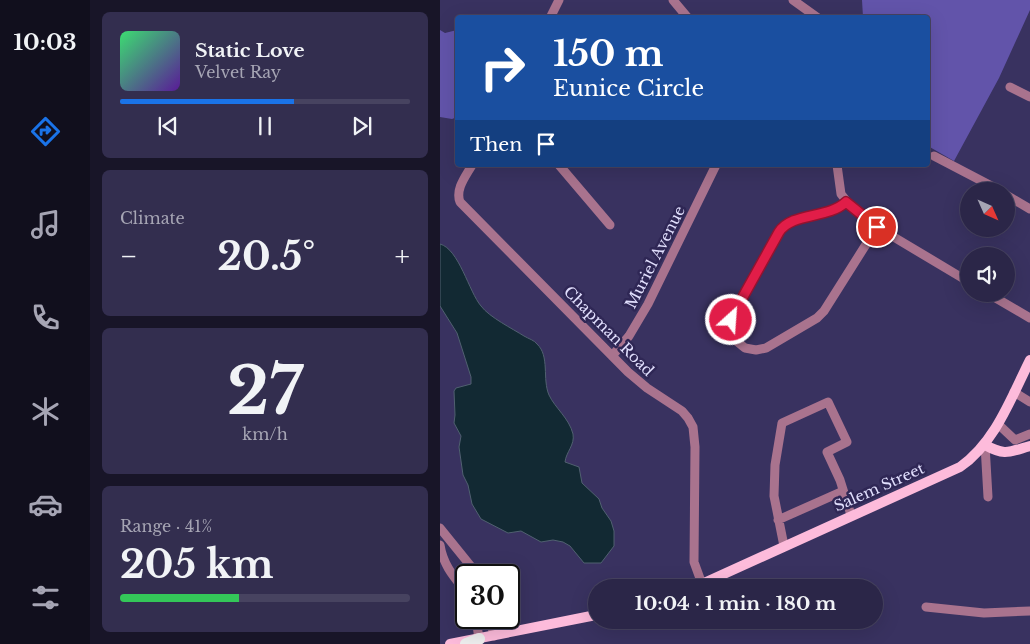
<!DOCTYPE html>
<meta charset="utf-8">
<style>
:root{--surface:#2b2648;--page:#332e4f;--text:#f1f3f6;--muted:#a6a5b4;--line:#474360;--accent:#1a73e8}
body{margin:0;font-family:"Libre Baskerville",serif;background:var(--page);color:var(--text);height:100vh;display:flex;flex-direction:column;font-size:19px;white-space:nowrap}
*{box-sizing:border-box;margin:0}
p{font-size:16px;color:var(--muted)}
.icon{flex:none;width:28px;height:28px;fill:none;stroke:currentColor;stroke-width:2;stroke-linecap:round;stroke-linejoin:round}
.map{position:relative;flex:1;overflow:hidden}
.side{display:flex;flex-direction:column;gap:12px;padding:12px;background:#181528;width:350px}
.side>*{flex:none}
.hud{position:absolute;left:15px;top:15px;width:475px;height:152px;border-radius:5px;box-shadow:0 5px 20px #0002,0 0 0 1px var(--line);background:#1a4fa0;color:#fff;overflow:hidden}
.needle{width:32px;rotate:135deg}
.buttons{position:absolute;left:520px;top:182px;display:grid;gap:10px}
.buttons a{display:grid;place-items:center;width:55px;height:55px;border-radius:50%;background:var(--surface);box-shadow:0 5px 20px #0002,0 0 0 1px var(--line);font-size:25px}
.speed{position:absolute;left:15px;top:564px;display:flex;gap:10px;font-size:25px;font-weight:700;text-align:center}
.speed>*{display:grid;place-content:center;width:65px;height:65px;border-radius:50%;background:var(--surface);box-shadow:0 5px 20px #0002,0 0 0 1px var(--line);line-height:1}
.speed .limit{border:2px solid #111;border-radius:8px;background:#fff;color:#111}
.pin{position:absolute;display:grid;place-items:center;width:42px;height:42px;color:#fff;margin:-21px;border:2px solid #fff;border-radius:50%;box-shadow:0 1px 5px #0007}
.me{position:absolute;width:55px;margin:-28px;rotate:26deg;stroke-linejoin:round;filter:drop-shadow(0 0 4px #0008)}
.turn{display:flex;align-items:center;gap:18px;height:105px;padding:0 15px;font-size:22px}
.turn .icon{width:65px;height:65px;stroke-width:2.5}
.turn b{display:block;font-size:35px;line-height:42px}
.then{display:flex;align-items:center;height:48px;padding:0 15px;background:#0003;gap:10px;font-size:19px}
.big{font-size:38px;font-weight:800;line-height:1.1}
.side .card{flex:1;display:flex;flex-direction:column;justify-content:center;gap:8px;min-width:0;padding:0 18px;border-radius:8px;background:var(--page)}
.side .dial{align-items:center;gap:0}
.dial b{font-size:65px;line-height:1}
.song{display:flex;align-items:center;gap:15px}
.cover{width:60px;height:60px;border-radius:8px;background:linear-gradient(135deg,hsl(140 70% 55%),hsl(270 70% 35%))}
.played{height:5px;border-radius:2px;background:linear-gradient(90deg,var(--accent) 60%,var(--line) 60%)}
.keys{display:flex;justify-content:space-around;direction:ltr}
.heat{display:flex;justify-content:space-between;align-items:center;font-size:28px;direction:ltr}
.charge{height:8px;border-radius:4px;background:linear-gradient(90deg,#34c759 41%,var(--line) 0)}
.trip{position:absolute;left:148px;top:579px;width:295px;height:50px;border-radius:25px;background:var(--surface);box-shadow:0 5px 20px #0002,0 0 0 1px var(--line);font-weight:800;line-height:50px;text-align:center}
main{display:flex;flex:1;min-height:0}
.menu{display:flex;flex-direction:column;width:90px;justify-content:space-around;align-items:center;background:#110f1d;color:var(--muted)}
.menu .icon{width:35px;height:35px}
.menu .selected{color:var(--accent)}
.menu b{font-size:22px;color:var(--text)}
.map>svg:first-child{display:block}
.green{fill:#6254aa}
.water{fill:#122933;stroke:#506070}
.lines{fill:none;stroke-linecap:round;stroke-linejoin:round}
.minor{stroke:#a9738e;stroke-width:9}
.major{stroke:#fdbbdb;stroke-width:10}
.highway{stroke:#efefef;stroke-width:12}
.route-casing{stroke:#92132f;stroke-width:12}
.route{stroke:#e11d48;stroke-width:9}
.labels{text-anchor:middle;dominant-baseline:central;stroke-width:5;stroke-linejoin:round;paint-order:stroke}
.street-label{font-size:15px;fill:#e1dffd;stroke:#2f2755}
</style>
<main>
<nav class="menu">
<b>10:03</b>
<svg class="icon selected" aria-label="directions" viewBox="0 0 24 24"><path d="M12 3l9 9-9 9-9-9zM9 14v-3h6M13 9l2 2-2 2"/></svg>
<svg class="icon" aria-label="music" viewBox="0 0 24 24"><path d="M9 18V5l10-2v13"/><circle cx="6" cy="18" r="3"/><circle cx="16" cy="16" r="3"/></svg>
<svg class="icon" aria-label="phone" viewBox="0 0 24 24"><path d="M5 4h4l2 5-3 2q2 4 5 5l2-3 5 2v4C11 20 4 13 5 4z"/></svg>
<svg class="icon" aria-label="climate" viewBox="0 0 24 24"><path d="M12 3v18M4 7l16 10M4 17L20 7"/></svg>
<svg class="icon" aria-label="car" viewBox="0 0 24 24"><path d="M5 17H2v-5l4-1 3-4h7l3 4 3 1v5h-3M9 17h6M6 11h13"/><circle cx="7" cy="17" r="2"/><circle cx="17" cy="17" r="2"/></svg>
<svg class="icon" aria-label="filters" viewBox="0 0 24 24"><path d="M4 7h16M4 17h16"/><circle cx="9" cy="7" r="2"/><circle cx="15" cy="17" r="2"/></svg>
</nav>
<section class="side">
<div class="card">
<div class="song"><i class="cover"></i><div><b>Static Love</b><p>Velvet Ray</p></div></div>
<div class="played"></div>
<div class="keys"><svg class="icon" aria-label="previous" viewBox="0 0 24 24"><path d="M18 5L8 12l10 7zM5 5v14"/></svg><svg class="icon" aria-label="pause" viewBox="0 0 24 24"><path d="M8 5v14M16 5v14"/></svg><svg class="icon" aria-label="next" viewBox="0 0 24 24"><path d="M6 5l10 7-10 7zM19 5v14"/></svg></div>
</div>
<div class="card"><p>Climate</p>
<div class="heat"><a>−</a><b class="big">20.5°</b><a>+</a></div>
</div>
<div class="card dial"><b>27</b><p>km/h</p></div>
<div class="card"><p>Range · 41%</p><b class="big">205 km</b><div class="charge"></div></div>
</section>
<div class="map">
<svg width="590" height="644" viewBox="0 0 590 644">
<rect width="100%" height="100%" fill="#393260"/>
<path class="green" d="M422,0H590V10L559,78L514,161L488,146V18L423,17Z
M0,30L5,33L17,30V117L12,119L0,117Z"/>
<path class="water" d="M0,244C19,249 29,292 41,306C49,317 73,329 84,336C89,339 94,340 97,344C110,356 102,379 109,395C115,408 129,418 133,434C135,445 126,452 125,462L139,467L142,483L159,499L162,508L171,521L174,531V546L161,563H144L130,546L123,542L113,540L101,542L81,531L68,533L41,519L32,504L28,485L23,475L19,447L21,436L14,423L15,415L14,391L16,388L31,384V377L17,333L0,306Z"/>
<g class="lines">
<path class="minor" d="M233,0L248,18
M353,0L378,18
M110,18L119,0
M570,87L590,97
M494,156L561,191
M32,165C26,176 15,189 20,202L188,372L207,388L242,411L248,418L253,427L255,447L254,562L262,584
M119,165L170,225
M397,165L401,194L412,208L437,227L529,282
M566,195L590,209
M406,202C388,219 356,211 340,230L291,318V329L294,339L305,348L316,350L326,348L377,318L384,311L437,227
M549,294L590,318
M172,356L189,336L208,304L276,165
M574,392L590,402
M558,424L575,440L590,434
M545,445L548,497
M338,520L403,491
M0,528L38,575
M0,545C3,565 14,577 26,592
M344,546L334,496L335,465L342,423L388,402L407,442L387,452L400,480L411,515
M486,607L544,613L590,611
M36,618L39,639
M50,618L54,636"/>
<path class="major" d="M545,445C565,456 569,452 590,446
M253,588L520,467C555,443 571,398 590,360
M10,644L156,615"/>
<path class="highway" d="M26,644L39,639"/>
</g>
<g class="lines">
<g class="route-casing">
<path id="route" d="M291,320L294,313L339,232C352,212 388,219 406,202L437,227"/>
</g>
<use href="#route" class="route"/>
</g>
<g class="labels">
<g class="street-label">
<text transform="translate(215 257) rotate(-63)">Muriel Avenue</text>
<text transform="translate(169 331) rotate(45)">Chapman Road</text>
<text transform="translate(439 487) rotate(-24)">Salem Street</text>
</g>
</g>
</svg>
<div class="buttons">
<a><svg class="needle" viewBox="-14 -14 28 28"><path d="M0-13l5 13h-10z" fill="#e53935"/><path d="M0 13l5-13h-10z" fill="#a6a5b4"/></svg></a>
<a><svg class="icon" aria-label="sound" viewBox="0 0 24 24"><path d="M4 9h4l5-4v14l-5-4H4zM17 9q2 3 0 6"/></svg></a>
</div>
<div class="speed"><div class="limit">30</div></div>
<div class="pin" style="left:437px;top:227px;background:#d93025"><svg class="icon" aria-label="arrive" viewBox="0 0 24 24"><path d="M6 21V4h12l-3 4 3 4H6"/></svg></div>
<svg class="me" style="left:291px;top:320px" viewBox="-20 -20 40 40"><circle r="17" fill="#e11d48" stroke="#fff" stroke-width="3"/><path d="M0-11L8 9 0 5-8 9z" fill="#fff"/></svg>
<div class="trip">10:04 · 1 min · 180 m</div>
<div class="hud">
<div class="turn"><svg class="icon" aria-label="right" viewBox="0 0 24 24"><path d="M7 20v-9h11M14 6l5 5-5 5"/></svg><div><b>150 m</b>Eunice Circle</div></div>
<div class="then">Then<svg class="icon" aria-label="arrive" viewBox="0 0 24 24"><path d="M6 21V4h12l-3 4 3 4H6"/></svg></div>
</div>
</div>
</main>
